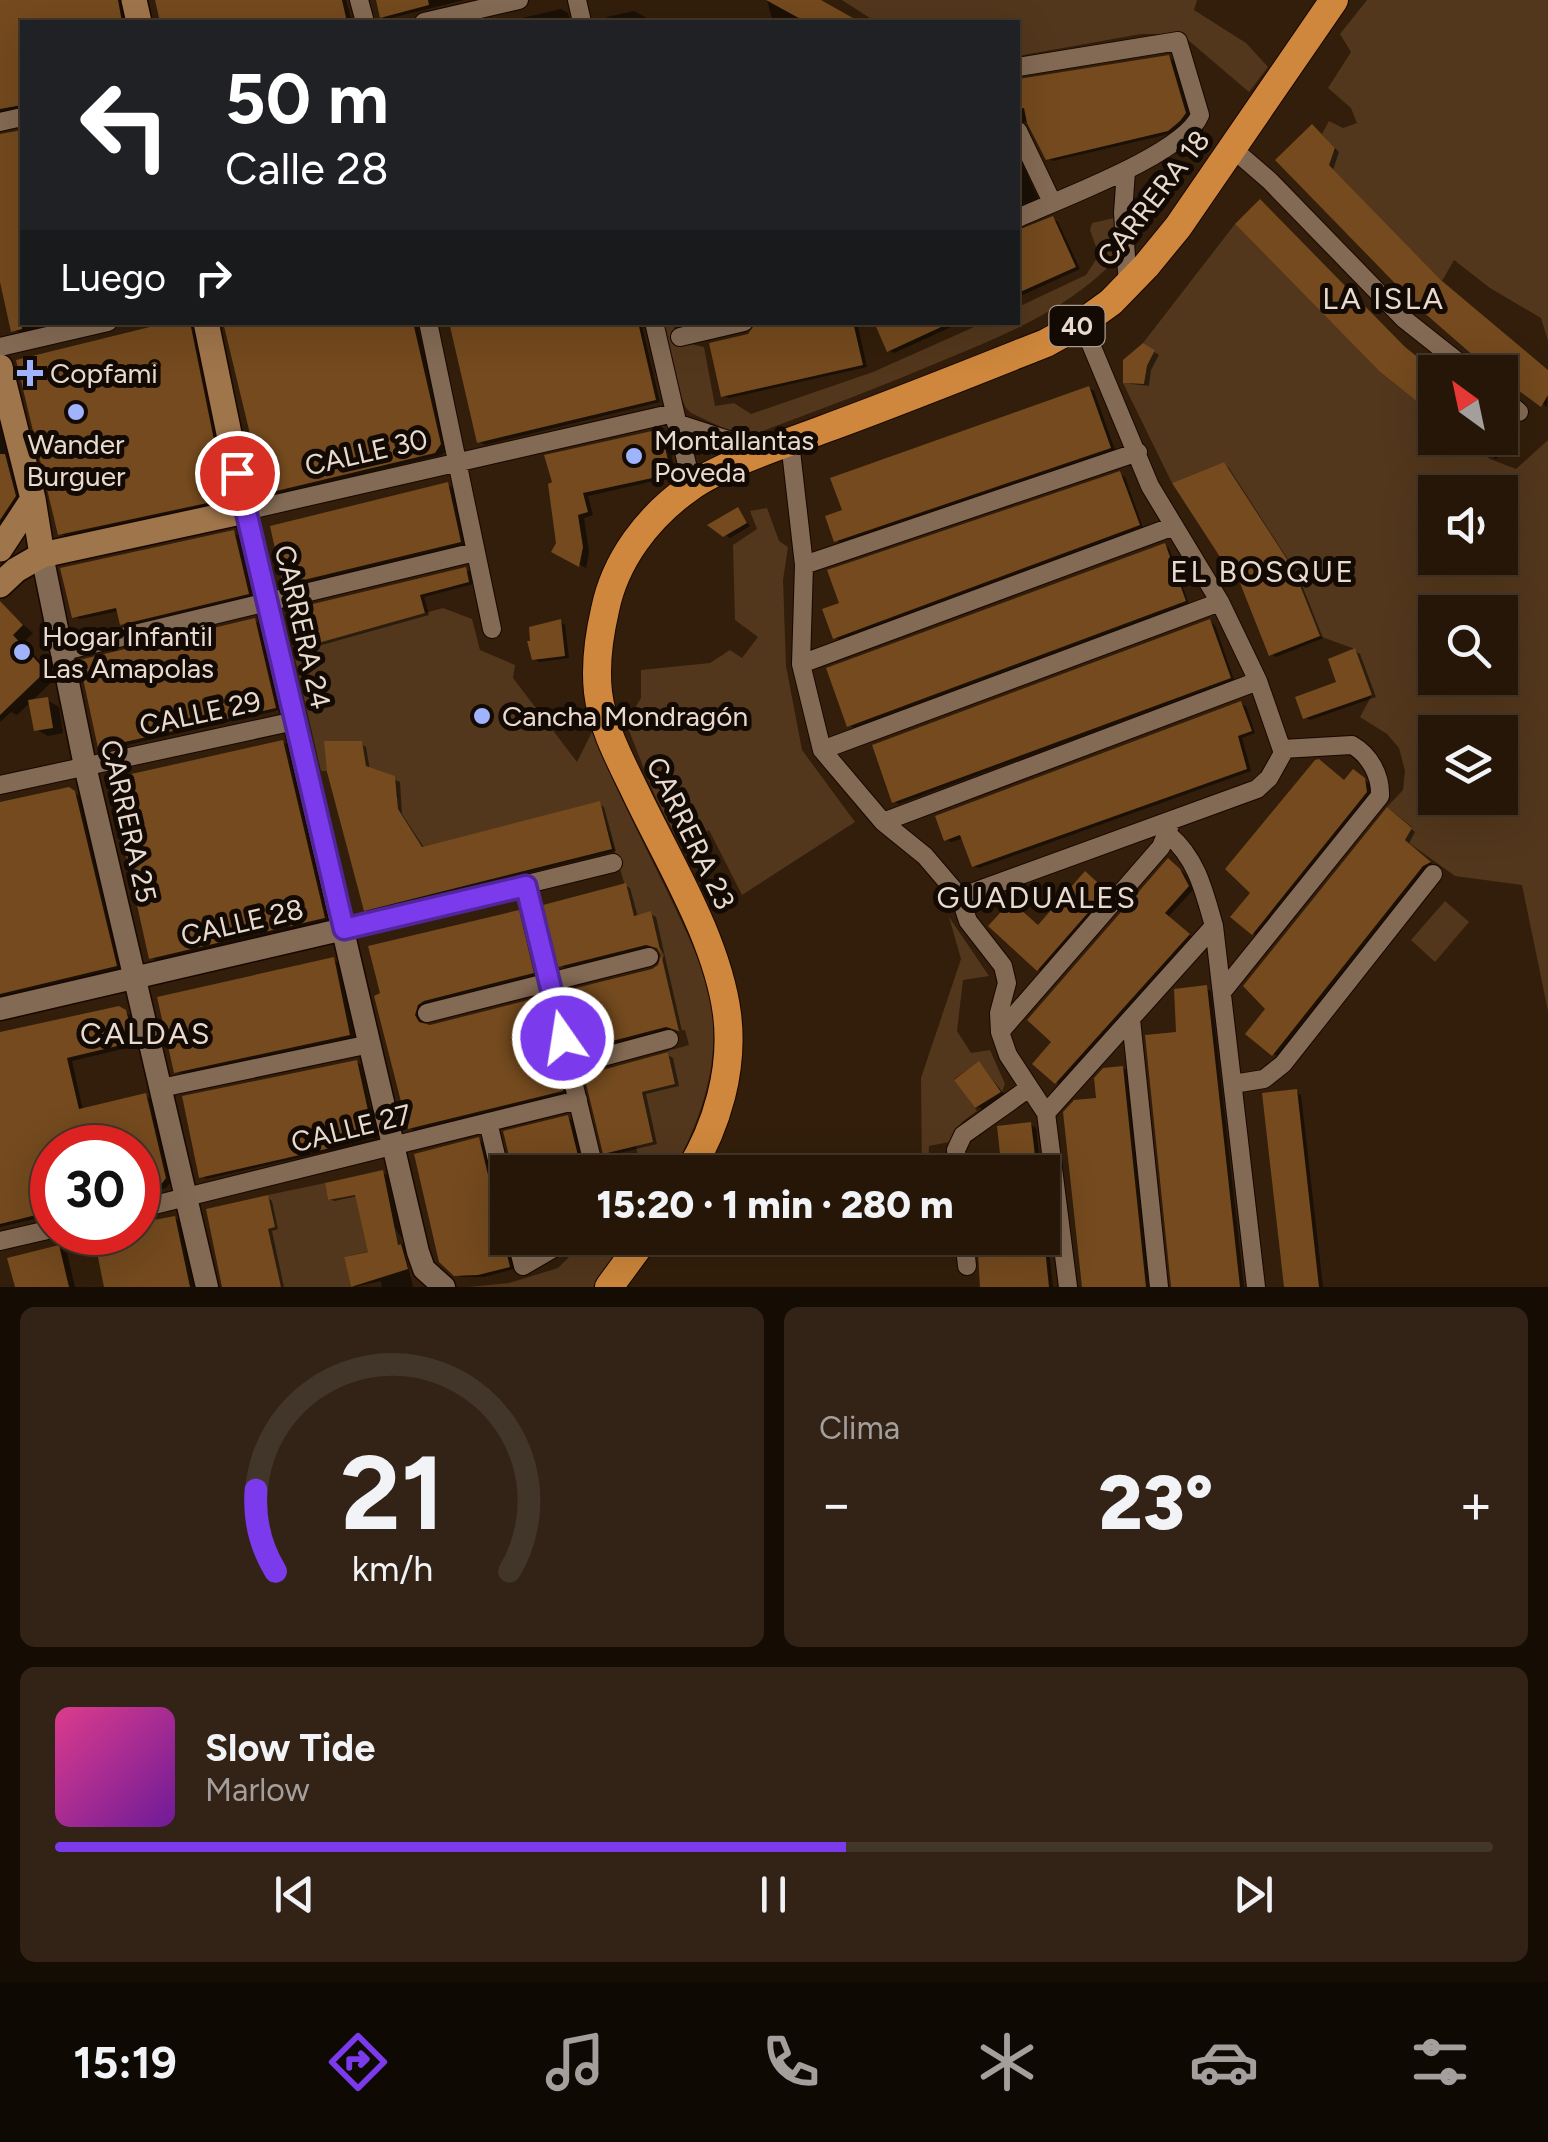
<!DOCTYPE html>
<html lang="es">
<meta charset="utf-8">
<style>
:root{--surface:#261608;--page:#322316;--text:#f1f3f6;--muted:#a49f9c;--line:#423529;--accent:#7c3aed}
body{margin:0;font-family:Figtree,sans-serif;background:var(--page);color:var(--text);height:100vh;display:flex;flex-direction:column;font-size:38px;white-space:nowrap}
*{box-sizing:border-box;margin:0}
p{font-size:32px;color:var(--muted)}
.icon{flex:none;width:55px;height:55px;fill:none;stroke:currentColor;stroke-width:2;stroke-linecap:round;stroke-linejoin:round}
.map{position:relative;height:1287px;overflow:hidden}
.panel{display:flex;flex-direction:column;gap:20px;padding:20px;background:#150c04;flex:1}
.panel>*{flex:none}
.banner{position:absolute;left:20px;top:20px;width:1000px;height:305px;border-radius:0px;box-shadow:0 10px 40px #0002,0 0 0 2px var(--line);background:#202124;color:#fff;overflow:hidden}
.needle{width:65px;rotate:327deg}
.buttons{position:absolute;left:1418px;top:355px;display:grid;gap:20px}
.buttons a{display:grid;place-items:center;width:100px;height:100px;border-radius:0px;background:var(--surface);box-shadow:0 10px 40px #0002,0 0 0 2px var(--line);font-size:50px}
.speed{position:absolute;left:30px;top:1125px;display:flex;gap:20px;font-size:50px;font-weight:700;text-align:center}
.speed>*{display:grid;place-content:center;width:130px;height:130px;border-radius:50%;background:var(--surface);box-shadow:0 10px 40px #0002,0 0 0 2px var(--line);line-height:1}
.speed .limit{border:15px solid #d22;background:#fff;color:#111}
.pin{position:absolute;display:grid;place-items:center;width:85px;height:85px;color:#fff;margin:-42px;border:5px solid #fff;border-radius:50%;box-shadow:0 2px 10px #0007}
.me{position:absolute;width:110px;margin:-55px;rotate:347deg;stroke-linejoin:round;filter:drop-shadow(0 0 8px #0008)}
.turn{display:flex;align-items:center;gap:35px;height:210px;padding:0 40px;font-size:45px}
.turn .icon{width:130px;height:130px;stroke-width:2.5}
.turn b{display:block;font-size:70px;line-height:85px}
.then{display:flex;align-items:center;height:95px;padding:0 40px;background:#0003;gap:20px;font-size:38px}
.big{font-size:75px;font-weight:800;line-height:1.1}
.panel .widget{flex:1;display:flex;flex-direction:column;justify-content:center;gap:15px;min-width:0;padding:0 35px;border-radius:15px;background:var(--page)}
.panel .dial{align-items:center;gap:0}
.dial svg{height:260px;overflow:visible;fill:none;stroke:var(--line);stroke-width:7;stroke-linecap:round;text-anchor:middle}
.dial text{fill:var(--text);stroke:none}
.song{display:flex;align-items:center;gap:30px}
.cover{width:120px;height:120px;border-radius:15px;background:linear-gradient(135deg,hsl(330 70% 55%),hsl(280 70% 35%))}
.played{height:10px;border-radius:5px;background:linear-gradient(90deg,var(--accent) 55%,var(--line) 55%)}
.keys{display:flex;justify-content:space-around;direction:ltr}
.heat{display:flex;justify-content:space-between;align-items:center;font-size:55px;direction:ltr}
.panel .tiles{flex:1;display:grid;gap:20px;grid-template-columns:1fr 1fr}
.widget:last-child{grid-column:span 2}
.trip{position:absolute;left:490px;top:1155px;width:570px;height:100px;border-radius:0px;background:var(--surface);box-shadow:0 10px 40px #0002,0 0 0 2px var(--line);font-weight:800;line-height:100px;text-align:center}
.menu{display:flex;height:160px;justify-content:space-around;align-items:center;background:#0f0903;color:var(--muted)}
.menu .icon{width:70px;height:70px}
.menu .on{color:var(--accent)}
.menu b{font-size:45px;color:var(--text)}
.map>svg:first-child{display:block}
.green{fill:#52371c;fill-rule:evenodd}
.shadow{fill:#0007}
.building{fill:#744a1e}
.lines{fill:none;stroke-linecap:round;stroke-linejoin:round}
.minor-casing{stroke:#190700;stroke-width:20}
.tertiary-casing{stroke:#190700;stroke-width:25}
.secondary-casing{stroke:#190700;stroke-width:28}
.trunk-casing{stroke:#190700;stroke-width:30}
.minor{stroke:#836a54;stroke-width:18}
.tertiary{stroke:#836a54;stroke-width:22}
.secondary{stroke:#9f754b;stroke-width:25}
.trunk{stroke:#ce873c;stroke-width:28}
.route-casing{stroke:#51269a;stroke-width:25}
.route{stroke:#7c3aed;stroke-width:18}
.poi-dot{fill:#a0b3fd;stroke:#130a04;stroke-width:4}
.labels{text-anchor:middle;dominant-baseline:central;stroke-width:10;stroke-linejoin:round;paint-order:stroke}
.shield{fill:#130a04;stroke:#a89c91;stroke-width:2.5}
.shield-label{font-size:25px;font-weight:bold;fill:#e8dace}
.street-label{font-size:28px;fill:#e8dace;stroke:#130a04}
.poi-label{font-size:28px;fill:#e8dace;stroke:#130a04;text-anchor:start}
.neighbourhood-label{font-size:30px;letter-spacing:2.5px;fill:#e8dace;stroke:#130a04}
</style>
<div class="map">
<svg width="1548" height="1287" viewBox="0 0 1548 1287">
<rect width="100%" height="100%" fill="#321e0a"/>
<path class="green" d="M842,0H1197L1194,10L1246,43L1268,67L1249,92L1181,34H1141L1018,56V22H876Z
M1367,0H1548V341L1541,318L1490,288L1454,260L1442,281L1325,161L1336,150L1322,134L1329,121L1343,128L1357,123L1351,108L1328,88L1351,52L1340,34Z
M1114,218V261C1067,310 1005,335 944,360C878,388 811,413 744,438L691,413L686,408L679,393L663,323H673L678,341L704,347L715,406L734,403L751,414L873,372L983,323L1018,322V307L1086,275L1099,255L1090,230L1092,223Z
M1235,224L1381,373L1435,416V438H1464L1490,459L1516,469L1548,440V1011L1522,885L1455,876L1405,840L1412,827L1387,807L1403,790L1405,771L1399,748L1387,734L1360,717L1372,695L1355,649L1319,636L1294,572L1224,462L1172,483L1123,383L1144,384L1147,367L1155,350L1143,343ZM1435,492H1500V558H1435ZM1435,612H1500V678H1435ZM1435,732H1500V798H1435Z
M767,508L779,541L788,547L783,580L786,666L802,750L855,822L742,895L709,830L682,849L654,794L626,723L641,698V670L710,663L730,650L742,658L758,637L735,620L733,545L757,529L750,511Z
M443,608L472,619L480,650L515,665L513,678L577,762L592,732C614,786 641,838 667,891C682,923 699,955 708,990C724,1052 703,1119 672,1172H641L636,1146L653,1142L642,1092L675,1084L668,1051L689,1045L685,1030L679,1031L651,912L634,916L600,802L415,849L409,827L390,801L398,797L395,777L381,772L321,771L293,650Z
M1445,901L1469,922L1435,962L1411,940Z
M949,917L989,976L963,980L957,1031L971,1053L990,1050L1005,1084L1002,1092L979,1062L954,1079L977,1111L962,1122L949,1142L929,1146L928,1172H922L921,1078L961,959Z
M325,1183L328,1200L355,1194L364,1233L395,1228L405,1243L344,1257L351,1287H281L263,1230L268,1195Z
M588,1238H628L593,1287H469L509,1283L558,1268Z"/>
<path class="shadow" d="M0,0H126L128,22H22V110L0,115Z
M157,0H346L352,22H163Z
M378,0H464L387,19L382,17Z
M767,0H819L857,22H810L801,18L802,22H773Z
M561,9L568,13L570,22H505Z
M634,11L645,17L646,22H608L607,17Z
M1169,58L1174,61L1190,116L1173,133L1053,161L1047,158L1029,122H1018V82Z
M1317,130L1339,152L1333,170L1447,287L1548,370L1547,407L1477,356L1278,160Z
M22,132V322H68L20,333L13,329L0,273V136Z
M1018,154L1039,200L1018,210Z
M1053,219L1058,222L1080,269L1018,297V233Z
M164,322H197L231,501L67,537L60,533Z
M226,322H417L447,449L442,455L276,495L269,491Z
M451,322H641L660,402L485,445L480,442Z
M758,322H857L867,367L729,398L724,396Z
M876,322H962L894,353L889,350Z
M1144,346L1159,355L1151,370L1149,386L1131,384L1126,381Z
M1089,388L1094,391L1115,450L841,543L836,540Z
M0,410L22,501L0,533Z
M1500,423L1517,436L1496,459L1467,438H1500Z
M661,431L667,435L676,476L588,496L593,515L584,518L589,552L586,568L554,551L558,543L551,485Z
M1223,464L1229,468L1298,575L1323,638L1276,657L1271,654L1242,581L1236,578Z
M1120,474L1125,477L1143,528L840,640L835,637Z
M448,485L453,488L465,545L290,587L285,584Z
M738,510L750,526L730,538L711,525Z
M234,533L239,536L253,596L127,626L122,623L119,611L80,619L74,616Z
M1164,546L1169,548L1189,604L854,728L849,725Z
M466,570L471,572L473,584L424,597L429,615L304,650L299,647Z
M5,609L33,633L23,643L56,678L17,715L11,712L0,722V614Z
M254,621L260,624L280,710L106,750L100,746Z
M560,622L565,625L569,658L539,662L534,659Z
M1210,622L1215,625L1234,680L899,804L894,801Z
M1355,651L1360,654L1376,697L1310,720L1305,717L1340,683Z
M47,700L59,707L63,733L48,736L36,729Z
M1241,704L1246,706L1255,733L1242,738L1251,771L979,868L974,866L964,838L951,842L946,839Z
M283,742L289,746L330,921L157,961L151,957Z
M361,744L366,747L370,770L400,782L402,814L425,849L599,804L604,807L616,851L371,912L366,910Z
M1358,774L1369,784L1372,795L1258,936L1253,933V893L1345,783Z
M69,790L81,797L122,969L0,999V805Z
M1393,813L1415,832L1408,845L1434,865L1278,1056L1274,1054L1269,1009Z
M1173,864L1185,874L1193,890L1168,917L1193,938L1062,1085L1057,1082Z
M1090,877L1110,895L1043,972L1038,969L1039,927Z
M625,885L630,888L638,917L651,914L656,917L682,1031L673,1028L586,1052L581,1049L660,967L664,955L660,948L653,946L565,968L560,965Z
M518,913L523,916L538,975L430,1002L422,1007L419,1019L430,1028L540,1000L545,1003L566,1093L415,1131L410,1128L377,997Z
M333,960L339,963L355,1038L182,1074L176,1071Z
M1206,988L1211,991L1244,1287H1174L1179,1034Z
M119,1008L132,1016L139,1045L72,1061L83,1111L145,1096L151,1099L171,1182L166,1188L138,1195V1148H52V1215L0,1227V1035Z
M668,1055L673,1058L679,1086L646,1094L657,1144L611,1155L606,1152L587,1077Z
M356,1062L361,1065L378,1140L206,1179L202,1176Z
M979,1064L1005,1095L982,1109L977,1106Z
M1123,1068L1128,1071L1150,1287H1085L1099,1100Z
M1296,1092L1301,1095L1323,1287H1286Z
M568,1118L573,1121L586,1172H515L506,1133Z
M1031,1125L1036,1128L1041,1172H973L972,1166L1004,1162Z
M478,1140L483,1143L501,1215L508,1219L514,1269L484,1277H461L455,1274Z
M382,1173L387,1175L413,1287H382L381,1281L354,1287L349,1272L371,1253L358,1196L334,1201L330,1199Z
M1042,1188L1053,1287H983L979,1238H1042Z
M268,1198L272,1201L278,1229L272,1231L284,1287H224Z
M174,1218L182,1222L195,1287H107L138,1232V1226Z
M531,1238H553L537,1245Z
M59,1248L67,1253L75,1287H17Z"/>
<path class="building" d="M0,0H118L122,22H22V105L0,109Z
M155,0H342L347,22H160Z
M376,0H428L429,5L380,18Z
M766,0H821L860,22H806Z
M1169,55L1186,113L1180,121L1168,131L1046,160L1027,123L1024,108L1018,109V79Z
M1312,124L1335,148L1329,165L1442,281L1548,370V395L1541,407L1500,377V372H1494L1475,357L1421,310L1275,160Z
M22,130V329L11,332L0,282V134Z
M1260,199L1405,347L1435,371V416L1380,372L1235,224Z
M1053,216L1076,267L1018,293V230Z
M170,322H190L226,499L58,535L16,360Z
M223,322H413L441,444L435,453L268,493L263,488Z
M449,322H638L656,400L477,443Z
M756,322H771L772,327L794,322H853L863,365L721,397L709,343L748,334Z
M874,322H952L887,352Z
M1143,343L1155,350L1147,366L1144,384L1123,383V360Z
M1089,386L1111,448L834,542L825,516L842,510L830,478Z
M661,429L671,474L583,493L588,512L578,515L583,547L579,567L551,552L556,543L548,484L552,482L544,455Z
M0,454H5L16,496L0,520Z
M1224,462L1294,570L1320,636L1269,656L1238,578L1235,580L1172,483Z
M1120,471L1140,525L833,639L822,609L839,603L827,570Z
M448,482L461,542L283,585L270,526Z
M738,507L747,523L723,537L707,525Z
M234,530L249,594L120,625L116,608L72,618L60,568Z
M1165,543L1186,601L847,727L826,668Z
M466,567L469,582L420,595L425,613L297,649L288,610Z
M0,601L23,625L13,635L46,671L0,715Z
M255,618L276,708L98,748L79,660Z
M561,619L565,656L532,660L527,641H530L529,627Z
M1210,619L1231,678L892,803L872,745Z
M1355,648L1372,695L1303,719L1295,697L1336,682L1328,659Z
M48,697L53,728L34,731L28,700Z
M1241,701L1252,731L1238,736L1247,769L972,867L960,835L944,841L935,816Z
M283,740L325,918L149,959L109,779Z
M324,741H362L366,766L395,776L398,809L422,847L600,801L612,849L364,911L327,772Z
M1319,759L1344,780L1353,769L1365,778L1367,792L1252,935L1230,917L1250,893L1225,869L1315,760Z
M69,787L75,791L117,966L0,994V802Z
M1387,807L1412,828L1405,840L1431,862L1423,866L1272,1056L1245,1034L1265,1009L1243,986Z
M1168,858L1180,869L1189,886L1165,913L1190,934L1055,1084L1032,1064L1051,1042L1027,1020Z
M1085,871L1107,891L1037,971L988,926L1011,901L1038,925Z
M626,883L634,916L651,911L679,1031L666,1027L578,1050L564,991L652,969L658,965L661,955L657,948L646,945L558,967L543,905Z
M519,910L534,973L424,1001L418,1005L415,1015L419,1022L430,1025L540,997L563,1091L408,1129L374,996L380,993L368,946Z
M334,957L350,1035L174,1073L157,997Z
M1207,985L1240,1287H1171L1145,1035L1176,1032L1174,989Z
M119,1006L126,1010L134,1042L67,1058L79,1109L146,1093L166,1178L160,1186L138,1192V1148H52V1211L0,1224V1032Z
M668,1052L675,1084L642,1092L653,1142L603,1154L584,1075Z
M357,1060L374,1138L199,1178L182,1096Z
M979,1061L1001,1092L975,1108L954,1080Z
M1123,1066L1146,1287H1082L1063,1112L1074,1100L1096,1098L1094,1078L1103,1068Z
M1297,1089L1319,1287H1284L1262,1093Z
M568,1115L582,1172H513L503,1131Z
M1031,1122L1037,1172H1002L997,1126Z
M479,1137L510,1267L478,1275L454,1276L439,1262L414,1154Z
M383,1170L398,1245L401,1244L408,1269L351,1287L344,1257L368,1252L355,1195L328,1200L325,1183Z
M268,1195L275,1227L268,1229L281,1287H222L206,1209Z
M175,1216L190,1287H104L93,1232H138V1223Z
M977,1238H1044L1049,1287H980Z
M59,1245L69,1287H15L7,1258Z"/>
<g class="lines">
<g class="minor-casing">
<path id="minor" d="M359,0L365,22
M577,0L582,22
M424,22L519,0
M1018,67L1178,41L1200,115C1184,154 1059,199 1018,218
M0,122L22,117
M1018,131L1052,202
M1233,149L1270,181L1404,319L1471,372
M1126,171L1123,213L1128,286
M428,322L492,629
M654,322L692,486
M680,337L744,322
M0,347L108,322
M1500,396L1519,412
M676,423L744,445L767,448
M790,442L804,565L801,664L822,750L883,822L925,856L960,897L968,921L1003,966L1007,983L999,1013L1000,1032L1008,1055L1046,1113L1068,1287
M245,511L674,413
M804,565L1138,452
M60,652L475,552
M801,664L1174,526
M822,750L1220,602
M0,785L295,721
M883,822L1258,681
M1169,835C1197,859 1204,891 1214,926L1256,1287
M526,887L595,1172
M960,897L1257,789L1269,778L1283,753L1258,681L1220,602L1150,486L1082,323
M344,929L613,863
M1222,992L1380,796C1381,776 1370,755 1352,745L1282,749
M427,1013L649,957
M1131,1019L1159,1287
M1000,1032L1161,847L1170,825
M569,1066L669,1039
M1233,1084L1264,1079L1283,1064L1433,874
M161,1088L370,1044
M1046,1113L1214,926
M488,1122L508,1206
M958,1172L956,1150L963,1135L1029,1088
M138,1209L578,1100
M516,1238L523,1266L571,1238
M964,1238L967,1266
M0,1241L52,1229"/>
</g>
<g class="tertiary-casing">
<path id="tertiary" d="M245,511L418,1252L424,1269L444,1287
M42,555L85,766L207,1287
M0,1009L344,929"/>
</g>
<g class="secondary-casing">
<path id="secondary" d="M134,0L139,22
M0,367L33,499L42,555
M0,549L33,499
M0,585L16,570L42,555L245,511L206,322"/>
</g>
<g class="trunk-casing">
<path id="trunk" d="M689,1172C717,1126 734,1069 727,1014C717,938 667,859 635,791C620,760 602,727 598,692C595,665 599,636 605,610C615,560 648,517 689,488C722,464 788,443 827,428C901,401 973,372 1046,343L1082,323L1111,302L1146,266L1178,227L1334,0
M609,1287L645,1238"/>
</g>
<use href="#minor" class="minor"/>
<use href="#tertiary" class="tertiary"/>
<use href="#secondary" class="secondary"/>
<use href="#trunk" class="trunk"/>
</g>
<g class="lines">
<g class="route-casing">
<path id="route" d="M237,473L344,929L526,886L563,1038"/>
</g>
<use href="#route" class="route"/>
</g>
<g class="poi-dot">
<path d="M25 358h10v10h10v10h-10v10h-10v-10h-10v-10h10z"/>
<circle cx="76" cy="412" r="10"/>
<circle cx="634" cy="456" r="10"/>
<circle cx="22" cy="652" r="10"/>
<circle cx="482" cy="716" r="10"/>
</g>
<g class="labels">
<rect class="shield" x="1049.5" y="306" width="55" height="40" rx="8"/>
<g class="shield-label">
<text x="1077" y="326">40</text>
</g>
<g class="street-label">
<text transform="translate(1153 198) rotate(-52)">CARRERA 18</text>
<text transform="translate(366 452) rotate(-13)">CALLE 30</text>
<text transform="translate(303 627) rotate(77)">CARRERA 24</text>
<text transform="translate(200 713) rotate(-12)">CALLE 29</text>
<text transform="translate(129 821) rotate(77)">CARRERA 25</text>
<text transform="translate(691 833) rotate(64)">CARRERA 23</text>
<text transform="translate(242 922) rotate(-13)">CALLE 28</text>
<text transform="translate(351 1128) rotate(-14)">CALLE 27</text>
</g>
<g class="poi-label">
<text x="50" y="373">Copfami</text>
<text x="654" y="440">Montallantas<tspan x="654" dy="32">Poveda</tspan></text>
<text x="76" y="444" text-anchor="middle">Wander<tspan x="76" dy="32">Burguer</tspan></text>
<text x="42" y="636">Hogar Infantil<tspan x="42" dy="32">Las Amapolas</tspan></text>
<text x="502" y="716">Cancha Mondragón</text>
</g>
<g class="neighbourhood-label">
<text x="1384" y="298">LA ISLA</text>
<text x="1263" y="571">EL BOSQUE</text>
<text x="1037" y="897">GUADUALES</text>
<text x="146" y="1033">CALDAS</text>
</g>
</g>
</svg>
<div class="buttons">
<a><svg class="needle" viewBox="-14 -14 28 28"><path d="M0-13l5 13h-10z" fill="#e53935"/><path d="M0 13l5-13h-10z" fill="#a49f9c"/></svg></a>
<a><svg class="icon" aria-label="sound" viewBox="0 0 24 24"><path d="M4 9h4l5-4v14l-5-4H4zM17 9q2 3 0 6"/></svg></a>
<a><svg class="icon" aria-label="search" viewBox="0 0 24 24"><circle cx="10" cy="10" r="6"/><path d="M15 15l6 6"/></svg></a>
<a><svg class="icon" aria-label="layers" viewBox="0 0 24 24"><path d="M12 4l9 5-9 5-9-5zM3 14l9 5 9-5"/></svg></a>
</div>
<div class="speed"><div class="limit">30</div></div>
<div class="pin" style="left:237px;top:473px;background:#d93025"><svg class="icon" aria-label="arrive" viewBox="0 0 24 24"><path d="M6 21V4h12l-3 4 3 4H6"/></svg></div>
<svg class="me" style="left:563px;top:1038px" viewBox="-20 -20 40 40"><circle r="17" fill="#7c3aed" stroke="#fff" stroke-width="3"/><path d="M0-11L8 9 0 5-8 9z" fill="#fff"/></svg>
<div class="trip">15:20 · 1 min · 280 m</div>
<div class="banner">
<div class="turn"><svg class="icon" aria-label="left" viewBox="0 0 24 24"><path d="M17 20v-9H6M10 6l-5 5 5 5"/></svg><div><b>50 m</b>Calle 28</div></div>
<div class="then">Luego<svg class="icon" aria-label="right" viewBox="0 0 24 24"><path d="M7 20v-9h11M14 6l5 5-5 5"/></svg></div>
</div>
</div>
<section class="panel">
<div class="tiles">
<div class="widget dial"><svg viewBox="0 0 100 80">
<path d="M14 69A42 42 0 1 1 86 69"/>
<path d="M14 69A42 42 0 0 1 8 44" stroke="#7c3aed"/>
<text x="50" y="56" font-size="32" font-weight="700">21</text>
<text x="50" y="72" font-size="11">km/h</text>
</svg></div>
<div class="widget"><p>Clima</p>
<div class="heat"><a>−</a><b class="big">23°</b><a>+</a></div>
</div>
<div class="widget">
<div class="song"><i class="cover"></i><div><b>Slow Tide</b><p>Marlow</p></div></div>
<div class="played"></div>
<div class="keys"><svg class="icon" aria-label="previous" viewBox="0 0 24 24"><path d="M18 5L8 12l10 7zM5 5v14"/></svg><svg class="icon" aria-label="pause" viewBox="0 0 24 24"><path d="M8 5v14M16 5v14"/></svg><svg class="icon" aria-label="next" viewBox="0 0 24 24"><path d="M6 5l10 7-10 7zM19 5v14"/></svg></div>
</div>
</div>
</section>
<nav class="menu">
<b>15:19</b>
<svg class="icon on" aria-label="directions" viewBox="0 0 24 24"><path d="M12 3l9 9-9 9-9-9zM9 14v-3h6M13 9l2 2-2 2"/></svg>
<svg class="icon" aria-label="music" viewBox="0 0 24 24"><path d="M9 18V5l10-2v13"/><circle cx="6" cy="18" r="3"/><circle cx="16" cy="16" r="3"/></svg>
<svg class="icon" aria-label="phone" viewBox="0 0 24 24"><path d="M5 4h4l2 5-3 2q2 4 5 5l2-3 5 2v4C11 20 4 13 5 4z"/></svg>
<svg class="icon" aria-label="climate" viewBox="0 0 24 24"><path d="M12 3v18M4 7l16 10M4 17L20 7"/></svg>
<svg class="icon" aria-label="car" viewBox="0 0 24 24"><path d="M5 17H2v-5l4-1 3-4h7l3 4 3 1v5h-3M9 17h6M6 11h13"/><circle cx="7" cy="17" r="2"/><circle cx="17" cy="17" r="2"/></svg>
<svg class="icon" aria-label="filters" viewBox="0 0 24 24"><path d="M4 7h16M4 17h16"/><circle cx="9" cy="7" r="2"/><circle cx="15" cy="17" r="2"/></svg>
</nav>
